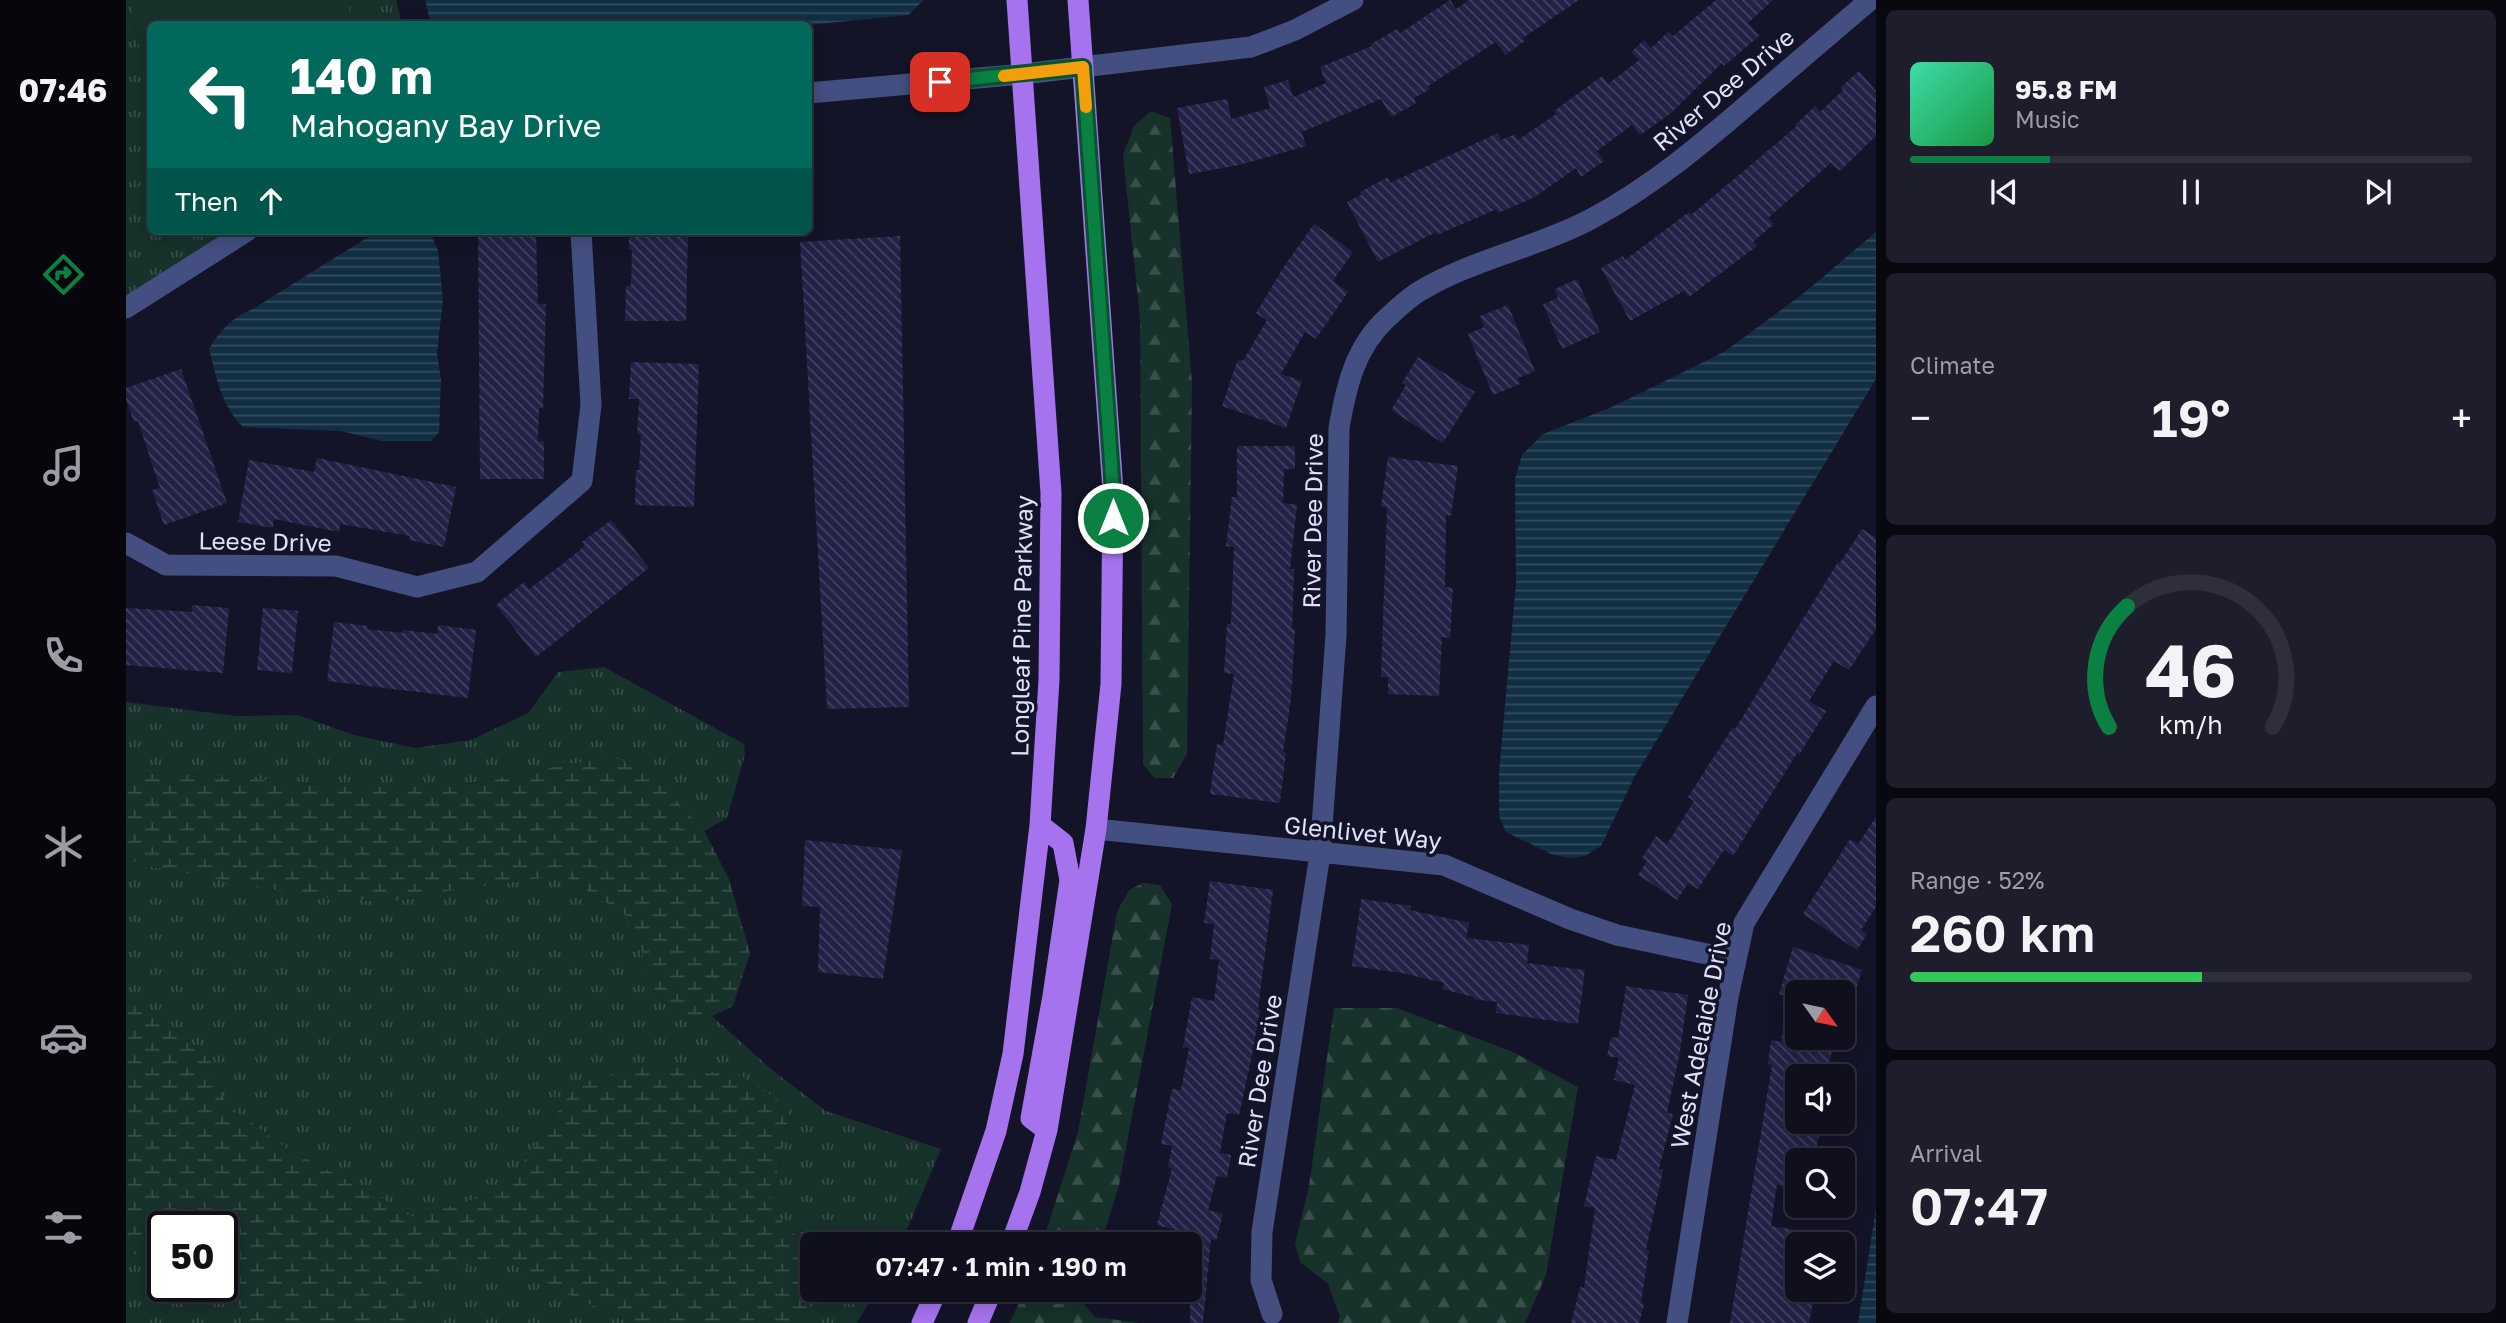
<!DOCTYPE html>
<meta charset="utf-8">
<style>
:root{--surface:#0f0f1e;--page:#1d1d2b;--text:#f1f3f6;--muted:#9b9ca4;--line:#2f2f3c;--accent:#0b8043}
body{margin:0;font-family:"Golos Text",sans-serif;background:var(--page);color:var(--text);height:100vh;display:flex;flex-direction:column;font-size:26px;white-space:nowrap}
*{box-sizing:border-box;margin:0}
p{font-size:23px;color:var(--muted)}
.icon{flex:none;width:38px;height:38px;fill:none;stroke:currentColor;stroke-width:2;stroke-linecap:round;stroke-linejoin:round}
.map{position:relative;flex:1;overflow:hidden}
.side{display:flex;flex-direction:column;gap:10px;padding:10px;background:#080810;width:630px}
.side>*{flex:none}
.guide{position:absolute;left:21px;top:21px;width:665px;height:214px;border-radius:10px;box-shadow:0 4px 18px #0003,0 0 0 2px var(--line);background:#00695c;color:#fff;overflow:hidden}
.needle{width:46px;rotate:123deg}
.buttons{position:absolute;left:1659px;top:980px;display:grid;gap:14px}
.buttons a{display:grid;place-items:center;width:70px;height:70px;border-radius:10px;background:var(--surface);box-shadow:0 4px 18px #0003,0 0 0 2px var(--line);font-size:35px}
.speed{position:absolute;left:21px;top:1211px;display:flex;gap:14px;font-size:35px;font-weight:700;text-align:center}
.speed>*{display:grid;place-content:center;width:91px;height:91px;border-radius:50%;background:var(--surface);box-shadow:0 4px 18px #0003,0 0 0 2px var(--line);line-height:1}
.speed .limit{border:4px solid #111;border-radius:10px;background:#fff;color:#111}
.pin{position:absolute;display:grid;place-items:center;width:60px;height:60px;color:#fff;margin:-30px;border-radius:14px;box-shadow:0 4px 10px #0006}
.me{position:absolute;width:77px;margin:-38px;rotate:0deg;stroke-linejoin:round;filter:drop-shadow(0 0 5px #0008)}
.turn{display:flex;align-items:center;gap:24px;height:147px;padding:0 28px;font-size:32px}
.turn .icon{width:91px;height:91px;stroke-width:2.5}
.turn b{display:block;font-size:49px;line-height:60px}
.then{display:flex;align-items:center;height:66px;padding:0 28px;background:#0003;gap:14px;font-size:26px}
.big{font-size:52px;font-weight:600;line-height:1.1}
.side .tile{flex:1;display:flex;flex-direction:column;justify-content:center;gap:10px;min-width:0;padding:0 24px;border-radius:10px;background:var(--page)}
.side .dial{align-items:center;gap:0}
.dial svg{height:182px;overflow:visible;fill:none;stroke:var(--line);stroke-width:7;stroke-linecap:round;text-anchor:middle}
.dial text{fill:var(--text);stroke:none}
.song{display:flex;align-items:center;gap:21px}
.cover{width:84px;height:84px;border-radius:10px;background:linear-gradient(135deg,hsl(160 70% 55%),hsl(140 70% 35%))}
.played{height:7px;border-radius:4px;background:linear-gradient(90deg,var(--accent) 25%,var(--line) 25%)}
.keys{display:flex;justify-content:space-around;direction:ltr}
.heat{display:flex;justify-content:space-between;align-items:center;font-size:38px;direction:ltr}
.charge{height:10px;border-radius:5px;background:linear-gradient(90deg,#34c759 52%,var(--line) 0)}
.trip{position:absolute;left:674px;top:1232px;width:402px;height:70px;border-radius:10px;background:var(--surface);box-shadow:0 4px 18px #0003,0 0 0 2px var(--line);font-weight:600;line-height:70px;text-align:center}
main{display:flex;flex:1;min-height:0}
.menu{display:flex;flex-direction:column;width:126px;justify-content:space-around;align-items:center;background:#06060c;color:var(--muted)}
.menu .icon{width:49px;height:49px}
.menu .selected{color:var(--accent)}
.menu b{font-size:32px;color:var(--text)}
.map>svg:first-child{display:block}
.grass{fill:url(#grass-tufts)}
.forest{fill:url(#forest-firs)}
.wetland{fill:url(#wetland-marsh)}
.garden{fill:#17312b}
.water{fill:url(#water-rules)}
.building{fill:url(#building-back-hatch)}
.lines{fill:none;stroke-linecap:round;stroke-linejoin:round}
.minor{stroke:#444f81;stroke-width:21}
.major{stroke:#a673ee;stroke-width:21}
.route-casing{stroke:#07532c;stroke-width:18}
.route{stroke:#0b8043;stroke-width:12}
.slow{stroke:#f59e0b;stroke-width:12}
.labels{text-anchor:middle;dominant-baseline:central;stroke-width:7;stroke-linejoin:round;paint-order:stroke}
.street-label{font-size:24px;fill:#dfe1fb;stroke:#141428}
</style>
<main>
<nav class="menu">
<b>07:46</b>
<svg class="icon selected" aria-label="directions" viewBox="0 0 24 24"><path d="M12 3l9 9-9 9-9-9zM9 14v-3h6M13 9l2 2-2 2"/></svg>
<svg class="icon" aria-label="music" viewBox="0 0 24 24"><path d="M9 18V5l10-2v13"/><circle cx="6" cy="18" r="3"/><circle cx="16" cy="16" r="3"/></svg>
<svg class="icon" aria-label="phone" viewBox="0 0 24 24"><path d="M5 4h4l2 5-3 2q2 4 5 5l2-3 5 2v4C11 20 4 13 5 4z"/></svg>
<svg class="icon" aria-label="climate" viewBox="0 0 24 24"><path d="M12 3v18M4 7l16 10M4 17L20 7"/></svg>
<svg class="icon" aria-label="car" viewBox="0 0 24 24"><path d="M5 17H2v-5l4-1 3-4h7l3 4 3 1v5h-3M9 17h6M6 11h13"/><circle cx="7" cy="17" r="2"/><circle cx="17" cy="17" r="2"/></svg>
<svg class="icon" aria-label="filters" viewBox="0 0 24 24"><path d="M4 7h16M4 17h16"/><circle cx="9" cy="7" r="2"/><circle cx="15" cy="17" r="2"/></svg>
</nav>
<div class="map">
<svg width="1750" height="1323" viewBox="0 0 1750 1323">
<defs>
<pattern id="grass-tufts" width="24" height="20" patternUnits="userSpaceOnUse" patternTransform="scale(1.75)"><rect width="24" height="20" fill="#17312b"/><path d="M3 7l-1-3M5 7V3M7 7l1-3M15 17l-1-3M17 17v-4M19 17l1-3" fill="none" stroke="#384f4b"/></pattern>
<pattern id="forest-firs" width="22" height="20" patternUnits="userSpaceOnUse" patternTransform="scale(1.75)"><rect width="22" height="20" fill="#17312b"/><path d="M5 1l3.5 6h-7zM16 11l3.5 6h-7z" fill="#384f4b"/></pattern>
<pattern id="wetland-marsh" width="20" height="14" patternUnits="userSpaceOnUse" patternTransform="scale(1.75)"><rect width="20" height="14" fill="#17312b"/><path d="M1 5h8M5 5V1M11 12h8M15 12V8" fill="none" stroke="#384f4b"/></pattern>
<pattern id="water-rules" width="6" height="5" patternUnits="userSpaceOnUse" patternTransform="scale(1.75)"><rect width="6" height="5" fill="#122e43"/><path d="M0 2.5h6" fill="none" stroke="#344c5f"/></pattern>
<pattern id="building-back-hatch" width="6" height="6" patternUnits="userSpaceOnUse" patternTransform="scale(1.75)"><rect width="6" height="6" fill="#222247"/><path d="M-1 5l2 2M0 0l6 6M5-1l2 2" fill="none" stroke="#424262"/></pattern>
</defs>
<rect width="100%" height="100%" fill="#141428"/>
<path class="grass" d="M0,0H270L276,24H24V231H105L0,299Z
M478,667L618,744L619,755L601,818L578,831L519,766L481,757L325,787H223L106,777L16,773L0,775V702L111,716L172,715L228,735L289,748L345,740L402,713L432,672Z
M0,858L20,866L191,897L265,902L322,891L437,875L504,918L531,997L570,1024L586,1016L646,1070L700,1111L815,1149L775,1244H686V1290H750L731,1323H684L680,1244L658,1225L640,1193L653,1169L664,1107L451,1084L377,1191L285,1217L257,1199L163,1150L101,1105L84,1060L37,1018L0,999Z
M0,1252L37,1262V1286H88L113,1303L116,1323H0Z
M376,1253L410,1280L505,1323H292L291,1299L295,1287Z"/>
<path class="forest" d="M1025,111L1044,118L1066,382L1061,754L1047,778H1028L1017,764L1014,318L997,155L1008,126Z
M1017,883L1034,885L1046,904L993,1185L975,1244H916L952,1132L991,912L1003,890Z
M1208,1008H1271L1387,1052L1452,1087L1420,1275L1399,1323H1211L1214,1317L1202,1284L1174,1262L1169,1244L1183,1186Z
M900,1290H961L957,1303L969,1317L1014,1323H883Z"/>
<path class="wetland" d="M481,757L519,766L579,832L603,879L624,953L607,1006L570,1024L531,997L504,918L437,875L322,891L265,902L191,897L19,866L0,858V775L16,773L106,777L223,787H325Z
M0,999L37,1018L84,1060L101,1105L163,1150L257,1199L285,1217L377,1191L451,1084L526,1064L615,1076L664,1107L653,1169L641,1193L658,1225L680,1244L684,1323H505L410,1280L376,1253L295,1287L291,1299L292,1323H116L113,1303L88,1286H96V1227H37V1262L0,1252Z"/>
<path class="garden" d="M3,0H224L222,24H24V94Z"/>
<path class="water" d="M299,0H798L782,15L683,25L305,24Z
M258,231H304L312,251L317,300L311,353L315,380L313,432L305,441H256L215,431L117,427C95,405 91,379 83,349C93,332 106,317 125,310L239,239Z
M1750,232V379L1509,776L1475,846L1459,856L1444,858L1425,854L1380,832L1373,816V772L1390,584L1389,479L1396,455L1417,434L1486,407L1598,352L1678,293Z
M1750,1209V1323H1732Z"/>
<path class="building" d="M1324,0L1330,9L1343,0H1453L1397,38L1399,41L1379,55L1370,42L1302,86L1304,89L1288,98L1290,103L1265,117L1255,99L1176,132L1180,146L1113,165L1063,174L1051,108L1101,99L1105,119L1144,108L1138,87L1162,80L1167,97L1200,83L1194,67L1246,46L1245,44L1271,29L1274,33Z
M1590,0H1647L1622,23L1633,36L1598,66L1596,63L1544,114L1514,135L1506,125L1471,151L1478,161L1455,177L1450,168L1409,197L1372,213L1371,209L1311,235L1310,232L1252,262L1221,202L1235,195L1234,192L1262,177L1264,183L1372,133L1375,140L1389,134L1392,140L1430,114L1428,111L1476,76L1482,84L1513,60L1505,52L1518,40L1525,48L1542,32L1547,36Z
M1733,71L1750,91V136L1714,171L1705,163L1642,218L1648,224L1627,242L1631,246L1563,297L1558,291L1504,321L1475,268L1497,256L1499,260L1563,212L1565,215L1671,126L1669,125L1689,106L1694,112L1717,90L1715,87Z
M1188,224L1227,252L1207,281L1222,292L1190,339L1179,332L1155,374L1176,381L1160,428L1096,406L1112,359L1117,361L1141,320L1130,313L1159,265Z
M352,231H410L412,304H420L417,408H413L412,441H418V479H354Z
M503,231H562L560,321H499L500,286H505L506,250H503Z
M774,236L783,707L701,709L674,242Z
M1451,279L1474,332L1436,349L1417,304L1432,298L1429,289Z
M1382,305L1409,371L1392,378L1394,384L1367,395L1342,334L1358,327L1354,316Z
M1292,357L1349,392L1317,443L1265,410L1280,385L1276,383Z
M505,362L573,364L568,507L509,505L510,470H513L515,434H511L513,399H503Z
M55,369L101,503L38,525L26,490L34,488L12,421L8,422L0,399V388Z
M1111,446H1169V469H1158L1157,503L1171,505L1164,569H1168L1166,629H1169L1165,699L1157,752L1160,753L1154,803L1084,794L1091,744L1097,745L1108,674L1098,673L1101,624H1105L1108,547L1100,546L1106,497H1111Z
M1262,457L1332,466L1325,516L1320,515L1319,587L1327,588L1324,638L1316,637L1313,696L1262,694V677H1255L1261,507H1255Z
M191,458L330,487L318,547L283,540L284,536L214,524L213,532L148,519L147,528L112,522L123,460L188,472Z
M485,520L523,568L410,657L370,605L398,582L403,589L431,568L459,546L456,542Z
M1736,529L1750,538V629L1723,670L1708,661L1683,701L1700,711L1673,755L1671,753L1607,856L1598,850L1572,889L1562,883L1551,900L1512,875L1521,861L1516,858L1530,836L1541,844L1568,801L1562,797L1607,727L1609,729L1712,562L1714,563Z
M66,605L103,608L97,673L0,665V608L66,612Z
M137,608L172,611L166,673L131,670Z
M208,622L242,626L241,629L277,633V630L311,634L312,625L350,630L342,698L201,681Z
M1750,817V907L1735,930L1741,934L1731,950L1677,914L1724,839L1732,844Z
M679,840L776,850L757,979L692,972L694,907L676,906Z
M1084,881L1147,890L1132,1009L1134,1010L1125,1060L1113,1115L1101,1113L1094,1153L1105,1155L1101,1178L1091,1176L1082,1210L1097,1214L1090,1241L1085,1239L1077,1323H1064V1234L1031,1225L1046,1168L1042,1167L1046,1146L1035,1144L1046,1089L1055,1090L1063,1048L1057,1047L1066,997L1088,1001L1093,960L1084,959L1088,924L1078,923Z
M1235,899L1285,906L1284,910L1343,923L1340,938L1403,945L1401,963L1459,970L1452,1024L1370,1013L1371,1002L1348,999V997L1316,989L1318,983L1276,973L1226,966Z
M1667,947L1736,970L1729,992H1671V999L1653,994Z
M1500,986L1562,995L1554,1052L1541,1113L1547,1114L1533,1169L1537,1170L1520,1250H1523L1515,1303L1518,1304L1513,1323H1445L1454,1287L1458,1288L1469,1208L1458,1206L1470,1156L1490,1160L1509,1085L1488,1080L1493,1058L1481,1056L1485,1037L1492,1038Z
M1661,999L1671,1000V1038H1709L1701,1073L1671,1068V1122H1696L1688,1160H1671V1189L1651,1185L1645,1226L1671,1230V1295L1688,1298L1683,1323H1604L1646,1065L1642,1064L1645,1040L1655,1042Z"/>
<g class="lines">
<path class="minor" d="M682,93L897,74L1125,47L1169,30L1227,0
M0,308L121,231
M0,543L40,565L210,566L291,587L351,572L456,481L465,405L455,231
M970,829L1318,865L1444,919L1491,935L1609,960
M1146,1314L1135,1280L1136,1232L1194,854L1210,635L1213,428C1220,387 1229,347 1261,318C1271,309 1282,298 1294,291C1347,259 1410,248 1465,219C1525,187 1576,144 1627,100C1666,67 1705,33 1744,0
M1551,1323L1602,997L1618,923L1750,706"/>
<path class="major" d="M914,825L937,843L944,880L927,996L905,1118L921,1130
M831,1244L870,1131L887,1054L914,825L923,680L925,493L891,0
M885,1244L904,1192L921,1130L970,829L985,684L987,491L952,0
M796,1323L811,1290
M852,1323L866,1290"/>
</g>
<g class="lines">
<g class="route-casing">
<path id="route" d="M814,82L957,67L987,491V518"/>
</g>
<use href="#route" class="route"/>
<path class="slow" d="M878,76L957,67L960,107"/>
</g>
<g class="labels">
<g class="street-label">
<text transform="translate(1597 89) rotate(-40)">River Dee Drive</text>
<text transform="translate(1186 521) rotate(-89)">River Dee Drive</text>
<text transform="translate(139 541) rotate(1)">Leese Drive</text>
<text transform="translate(895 626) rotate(-89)">Longleaf Pine Parkway</text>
<text transform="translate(1237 832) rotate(6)">Glenlivet Way</text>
<text transform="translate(1574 1035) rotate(-79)">West Adelaide Drive</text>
<text transform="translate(1133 1081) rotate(-81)">River Dee Drive</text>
</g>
</g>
</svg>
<div class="buttons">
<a><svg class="needle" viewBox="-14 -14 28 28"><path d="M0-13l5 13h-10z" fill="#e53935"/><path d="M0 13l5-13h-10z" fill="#9b9ca4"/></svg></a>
<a><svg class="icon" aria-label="sound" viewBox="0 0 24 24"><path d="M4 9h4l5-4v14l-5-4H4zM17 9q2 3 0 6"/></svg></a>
<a><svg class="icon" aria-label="search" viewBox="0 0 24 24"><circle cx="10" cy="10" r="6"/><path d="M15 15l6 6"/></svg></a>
<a><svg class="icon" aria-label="layers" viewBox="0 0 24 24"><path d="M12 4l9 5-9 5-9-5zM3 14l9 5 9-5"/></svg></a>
</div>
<div class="speed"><div class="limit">50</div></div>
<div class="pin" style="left:814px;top:82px;background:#d93025"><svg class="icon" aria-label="arrive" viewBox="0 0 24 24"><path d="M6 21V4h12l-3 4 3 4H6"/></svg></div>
<svg class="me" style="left:987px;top:518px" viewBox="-20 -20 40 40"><circle r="17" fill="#0b8043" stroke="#fff" stroke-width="3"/><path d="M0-11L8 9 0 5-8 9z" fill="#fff"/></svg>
<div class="trip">07:47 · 1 min · 190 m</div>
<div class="guide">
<div class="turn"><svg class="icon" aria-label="left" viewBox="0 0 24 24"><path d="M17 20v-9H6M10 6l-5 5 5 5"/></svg><div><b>140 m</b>Mahogany Bay Drive</div></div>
<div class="then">Then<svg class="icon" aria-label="ahead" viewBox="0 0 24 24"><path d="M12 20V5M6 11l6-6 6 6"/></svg></div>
</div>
</div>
<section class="side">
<div class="tile">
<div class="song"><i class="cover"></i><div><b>95.8 FM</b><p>Music</p></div></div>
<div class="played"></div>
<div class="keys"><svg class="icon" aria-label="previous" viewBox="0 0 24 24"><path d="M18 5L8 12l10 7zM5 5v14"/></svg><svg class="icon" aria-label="pause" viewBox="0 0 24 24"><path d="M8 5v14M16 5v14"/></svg><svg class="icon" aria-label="next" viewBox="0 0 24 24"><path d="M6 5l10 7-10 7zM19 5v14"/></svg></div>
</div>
<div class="tile"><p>Climate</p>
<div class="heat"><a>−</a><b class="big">19°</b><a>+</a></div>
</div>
<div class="tile dial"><svg viewBox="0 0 100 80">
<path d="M14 69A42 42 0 1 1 86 69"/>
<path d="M14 69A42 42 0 0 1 22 16" stroke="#0b8043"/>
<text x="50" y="56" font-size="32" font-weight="700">46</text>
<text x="50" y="72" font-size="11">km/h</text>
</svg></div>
<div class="tile"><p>Range · 52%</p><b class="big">260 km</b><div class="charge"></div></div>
<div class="tile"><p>Arrival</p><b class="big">07:47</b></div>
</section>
</main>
